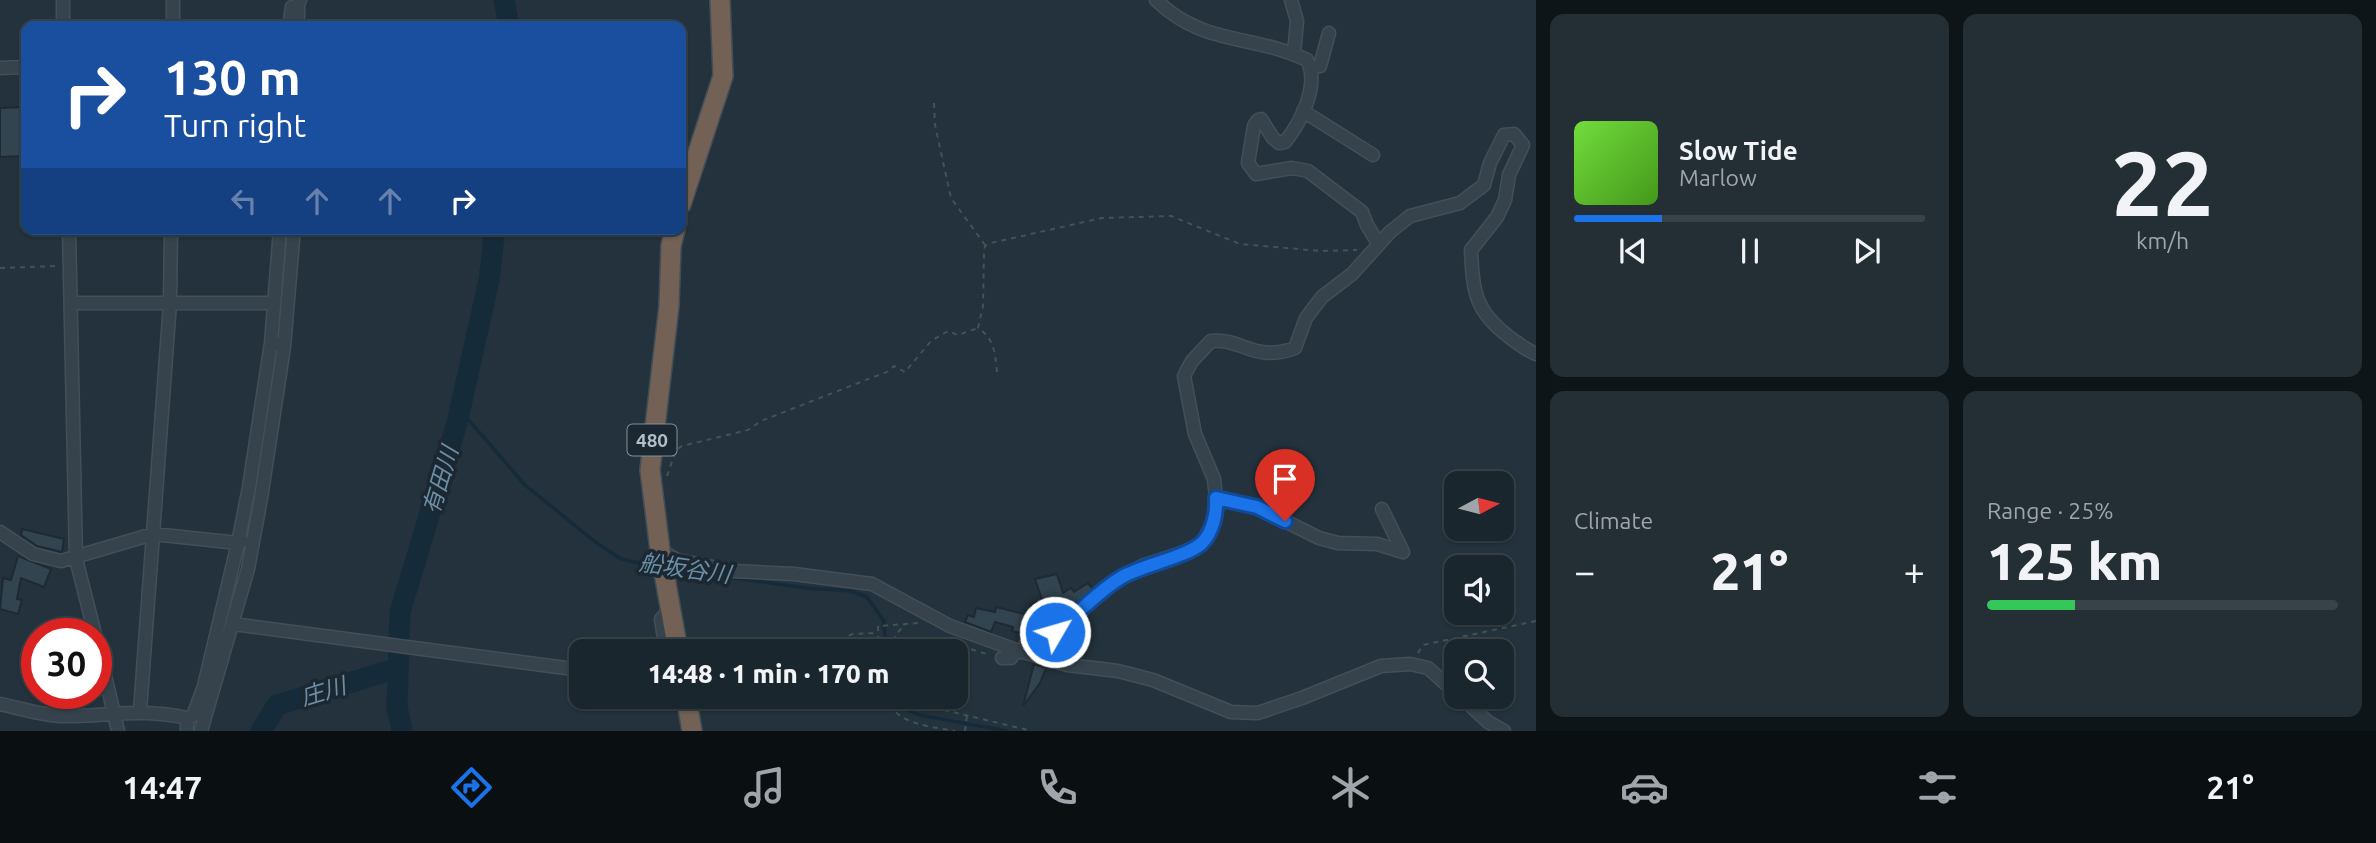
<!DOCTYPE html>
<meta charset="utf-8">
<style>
:root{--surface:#1a262d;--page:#232e35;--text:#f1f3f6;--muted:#9fa5aa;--line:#384349;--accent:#1a73e8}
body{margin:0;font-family:Ubuntu,"Noto Sans JP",sans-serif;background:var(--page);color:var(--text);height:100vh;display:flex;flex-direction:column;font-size:26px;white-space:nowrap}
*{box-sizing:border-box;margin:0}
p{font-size:23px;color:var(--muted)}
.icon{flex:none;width:38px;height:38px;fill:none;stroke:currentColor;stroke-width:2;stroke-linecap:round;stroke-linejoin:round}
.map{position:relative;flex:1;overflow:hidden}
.side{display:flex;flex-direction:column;gap:14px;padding:14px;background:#0e1519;width:840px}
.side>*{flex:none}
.top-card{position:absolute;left:21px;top:21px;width:665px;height:214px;border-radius:14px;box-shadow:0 2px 5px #0004,0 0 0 2px var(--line);background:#1a4fa0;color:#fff;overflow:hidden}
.needle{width:46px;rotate:83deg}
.fabs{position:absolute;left:1444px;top:471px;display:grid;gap:14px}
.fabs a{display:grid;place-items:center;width:70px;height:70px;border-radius:14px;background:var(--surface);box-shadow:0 2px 5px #0004,0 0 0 2px var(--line);font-size:35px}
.speed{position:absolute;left:21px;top:618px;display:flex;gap:14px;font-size:35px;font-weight:700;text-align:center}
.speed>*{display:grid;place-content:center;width:91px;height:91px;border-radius:50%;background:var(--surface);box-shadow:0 2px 5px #0004,0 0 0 2px var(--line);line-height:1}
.speed .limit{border:10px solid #d22;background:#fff;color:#111}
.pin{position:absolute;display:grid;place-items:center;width:60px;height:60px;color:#fff;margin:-72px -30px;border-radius:50% 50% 50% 0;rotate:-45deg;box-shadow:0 0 7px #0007}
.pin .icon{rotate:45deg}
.me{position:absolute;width:77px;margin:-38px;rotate:52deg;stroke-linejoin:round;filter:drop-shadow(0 0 5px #0008)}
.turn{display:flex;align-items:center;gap:24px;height:147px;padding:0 28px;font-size:32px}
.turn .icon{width:91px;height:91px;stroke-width:2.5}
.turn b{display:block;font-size:49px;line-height:60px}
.lanes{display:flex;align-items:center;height:66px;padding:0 28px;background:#0003;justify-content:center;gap:35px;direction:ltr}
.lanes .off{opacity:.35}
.big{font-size:52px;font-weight:800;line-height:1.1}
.side .card{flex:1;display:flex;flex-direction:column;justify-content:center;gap:10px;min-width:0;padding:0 24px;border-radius:14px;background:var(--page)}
.side .dial{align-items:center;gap:0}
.dial b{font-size:91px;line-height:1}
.song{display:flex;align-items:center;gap:21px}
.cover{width:84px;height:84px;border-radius:10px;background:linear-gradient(135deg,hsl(100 70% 55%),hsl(100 70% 35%))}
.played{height:7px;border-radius:4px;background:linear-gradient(90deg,var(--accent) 25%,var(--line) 25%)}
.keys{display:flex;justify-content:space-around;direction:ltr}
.heat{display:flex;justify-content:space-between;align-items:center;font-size:38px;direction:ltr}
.charge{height:10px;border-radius:5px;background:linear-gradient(90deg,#34c759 25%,var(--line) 0)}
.side .tiles{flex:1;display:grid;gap:14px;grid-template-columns:repeat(2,1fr)}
.trip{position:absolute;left:569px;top:639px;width:399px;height:70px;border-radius:14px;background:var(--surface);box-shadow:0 2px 5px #0004,0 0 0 2px var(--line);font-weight:800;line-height:70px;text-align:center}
.tabs{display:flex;height:112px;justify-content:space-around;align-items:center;background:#0a0f12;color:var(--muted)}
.tabs .icon{width:49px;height:49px}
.tabs .on{color:var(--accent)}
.tabs b{font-size:32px;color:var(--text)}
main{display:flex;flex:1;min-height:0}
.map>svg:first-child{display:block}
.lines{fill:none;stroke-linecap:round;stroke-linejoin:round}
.stream{stroke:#162b3a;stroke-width:3.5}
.river{stroke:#162b3a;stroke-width:21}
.building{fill:#324450;stroke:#1e2a33;stroke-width:2}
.minor-casing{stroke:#434f58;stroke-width:15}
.highway-casing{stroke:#424e57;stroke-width:22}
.path{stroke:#3e5553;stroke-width:2;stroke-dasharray:5 5;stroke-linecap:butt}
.minor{stroke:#37434c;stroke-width:12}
.highway{stroke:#726154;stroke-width:19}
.route-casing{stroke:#114b97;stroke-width:18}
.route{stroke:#1a73e8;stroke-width:12}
.labels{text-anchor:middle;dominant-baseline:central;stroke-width:7;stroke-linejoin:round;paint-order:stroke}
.shield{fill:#1c2831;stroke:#85919b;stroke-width:2}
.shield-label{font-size:19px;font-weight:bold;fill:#b2bec8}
.water-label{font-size:23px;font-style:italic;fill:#6b8fa7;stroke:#1c2831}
</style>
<main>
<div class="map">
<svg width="1536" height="731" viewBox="0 0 1536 731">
<rect width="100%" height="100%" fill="#23323c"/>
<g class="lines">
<path class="stream" d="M460,410L525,485L594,541L621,559L657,567
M668,569L806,588L851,591L867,597L884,621L886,651
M892,696L894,704L919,715L1007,731"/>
<path class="river" d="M504,0L509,26
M261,731L277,705L398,668
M402,731L397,707L400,612L457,423L489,280L495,229"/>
</g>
<path class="building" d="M26,107V156L0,157V108Z
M22,529L64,539L62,552L37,546L21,535Z
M18,556L51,569L44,587L21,578L17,599L22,600L18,614L0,609L3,578L11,580Z
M1057,574L1063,593L1071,588L1074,592L1088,583L1093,589L1051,624L1037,629L1030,604L1043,602L1035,579Z
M996,607L1028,615L1024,634L1012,631L1013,627L995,622L991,632L965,622L968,615L974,617L976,608L995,612Z
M1078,624L1088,631L1073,654L1060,646L1058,653L1039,647L1060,639Z
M1034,664L1046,668L1040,683L1023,706Z"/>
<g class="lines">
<g class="minor-casing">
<path id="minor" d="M63,0V26
M173,0V26
M1156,0C1203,46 1253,34 1307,60C1320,85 1301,122 1285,142L1279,143L1273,138L1261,119L1258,120L1254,126L1248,163L1256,174L1292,168L1308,171L1362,212L1367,225L1378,243
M1291,0L1297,21L1294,54
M298,4V26
M289,26L292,7L298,5L300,0
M0,68L26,67
M1311,68L1320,66L1329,33
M1303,111L1373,155
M69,229L76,559L95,634
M71,303H274
M277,344L271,343L280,229
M1216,498L1257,507L1319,538L1338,543L1377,544L1403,552L1382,509
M0,532L33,554L61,561L153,534L238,543L249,487L271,343
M660,550L677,560L733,571L794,574L872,584L950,626L1016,650L1068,665L1118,671L1153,680L1231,712L1258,713L1302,698L1381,666L1410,664L1428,668L1456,693
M233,624L581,670
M96,637L118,731
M666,651L661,619L671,609
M1021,652L1027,642L1055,632L1119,579L1142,566L1185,552L1202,543L1211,526L1217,509L1214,479L1195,434L1184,376L1192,361L1211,341C1243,338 1254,363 1295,348L1306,318L1322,297L1352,274L1390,232L1410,216L1460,203L1484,185L1490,163L1504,135L1514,134L1523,145L1509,175L1505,200L1497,217L1471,250C1473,290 1474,310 1508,336C1517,343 1526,350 1536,354
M1002,658H1011L1016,650
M1460,696L1488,722L1504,731
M0,704C20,708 43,716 64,716C109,716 142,708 187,718V731
M140,711L170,303L171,229
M187,718L193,716L204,686L238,543L242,541
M201,731L248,569L261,498L284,347L294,229"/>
</g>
<g class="highway-casing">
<path id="highway" d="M681,204L723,76L720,0
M675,229L671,246L669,306L650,470L660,550L678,651
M686,696L692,731"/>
</g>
<path class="path" d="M934,103L935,125L951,198L985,245
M0,268L58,266
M997,372C995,354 995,339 978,328L983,306L984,252L985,246L991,243L1102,218L1171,216L1240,244L1321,251L1357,250
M667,476L676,450L682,446L748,430L761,421L889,371L894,366L905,372L931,341L948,331L958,335L978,328
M963,644L967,648L990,655
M823,651L852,634L877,633
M879,651L878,626L919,623
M895,651V635L906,624
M1418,653L1423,645L1536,621
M885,696C895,725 929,726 955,731
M907,696L923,705L1032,731
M701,699L717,696
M965,731L967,715"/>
<use href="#minor" class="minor"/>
<use href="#highway" class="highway"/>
</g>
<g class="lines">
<g class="route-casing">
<path id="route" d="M1055,632C1077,615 1098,591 1122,577C1143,565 1187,557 1202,543C1213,532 1217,512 1216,498L1257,507L1285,521"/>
</g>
<use href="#route" class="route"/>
</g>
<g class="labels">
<rect class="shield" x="627.5" y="424.5" width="49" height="31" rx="5"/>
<g class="shield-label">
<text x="652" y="440">480</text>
</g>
<g class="water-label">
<text transform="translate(440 480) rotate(-73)">有田川</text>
<text transform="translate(685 568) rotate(8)">船坂谷川</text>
<text transform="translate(323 691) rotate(-17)">庄川</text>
</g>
</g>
</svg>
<div class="fabs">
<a><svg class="needle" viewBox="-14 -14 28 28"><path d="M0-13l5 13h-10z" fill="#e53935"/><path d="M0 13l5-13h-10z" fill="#9fa5aa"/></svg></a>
<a><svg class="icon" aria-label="sound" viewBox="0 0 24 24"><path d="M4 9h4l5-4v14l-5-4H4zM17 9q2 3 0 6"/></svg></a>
<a><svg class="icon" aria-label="search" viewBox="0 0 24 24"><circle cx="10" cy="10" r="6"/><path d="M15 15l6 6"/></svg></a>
</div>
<div class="speed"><div class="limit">30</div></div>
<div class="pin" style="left:1285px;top:521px;background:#d93025"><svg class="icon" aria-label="arrive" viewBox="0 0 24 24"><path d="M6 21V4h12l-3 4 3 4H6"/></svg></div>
<svg class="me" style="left:1055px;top:632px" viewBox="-20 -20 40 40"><circle r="17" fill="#1a73e8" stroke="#fff" stroke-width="3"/><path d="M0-11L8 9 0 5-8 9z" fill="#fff"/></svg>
<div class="trip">14:48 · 1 min · 170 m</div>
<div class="top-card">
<div class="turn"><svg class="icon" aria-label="right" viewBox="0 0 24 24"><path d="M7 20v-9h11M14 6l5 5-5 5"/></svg><div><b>130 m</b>Turn right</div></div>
<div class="lanes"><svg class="icon off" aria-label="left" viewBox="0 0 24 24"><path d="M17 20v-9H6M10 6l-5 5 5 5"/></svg><svg class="icon off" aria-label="ahead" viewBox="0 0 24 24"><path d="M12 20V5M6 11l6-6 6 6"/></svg><svg class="icon off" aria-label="ahead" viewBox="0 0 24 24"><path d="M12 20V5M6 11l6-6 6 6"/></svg><svg class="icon" aria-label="right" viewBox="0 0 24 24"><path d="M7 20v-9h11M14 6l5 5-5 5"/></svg></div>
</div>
</div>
<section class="side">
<div class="tiles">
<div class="card">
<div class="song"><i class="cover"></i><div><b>Slow Tide</b><p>Marlow</p></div></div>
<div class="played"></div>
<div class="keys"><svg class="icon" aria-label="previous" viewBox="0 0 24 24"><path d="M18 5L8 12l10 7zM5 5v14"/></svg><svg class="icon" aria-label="pause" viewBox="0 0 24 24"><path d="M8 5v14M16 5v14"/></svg><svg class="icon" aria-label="next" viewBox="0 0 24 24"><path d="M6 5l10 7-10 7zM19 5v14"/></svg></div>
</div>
<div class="card dial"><b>22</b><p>km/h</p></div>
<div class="card"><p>Climate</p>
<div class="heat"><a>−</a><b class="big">21°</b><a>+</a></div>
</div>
<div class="card"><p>Range · 25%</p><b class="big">125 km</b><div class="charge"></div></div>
</div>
</section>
</main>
<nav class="tabs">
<b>14:47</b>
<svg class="icon on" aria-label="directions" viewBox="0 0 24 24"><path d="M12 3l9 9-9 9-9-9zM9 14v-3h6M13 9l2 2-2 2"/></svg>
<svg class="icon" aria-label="music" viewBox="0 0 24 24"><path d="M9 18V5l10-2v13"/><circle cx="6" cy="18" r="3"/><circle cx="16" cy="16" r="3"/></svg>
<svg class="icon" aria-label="phone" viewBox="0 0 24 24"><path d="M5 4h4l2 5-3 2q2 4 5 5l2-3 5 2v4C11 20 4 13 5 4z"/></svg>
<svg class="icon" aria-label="climate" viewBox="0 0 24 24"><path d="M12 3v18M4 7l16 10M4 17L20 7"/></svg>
<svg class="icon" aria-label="car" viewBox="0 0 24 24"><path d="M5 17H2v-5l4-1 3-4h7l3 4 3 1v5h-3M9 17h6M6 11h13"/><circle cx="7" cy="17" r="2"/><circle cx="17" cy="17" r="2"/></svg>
<svg class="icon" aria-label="filters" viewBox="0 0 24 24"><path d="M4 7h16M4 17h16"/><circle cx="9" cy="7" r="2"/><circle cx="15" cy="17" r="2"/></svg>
<b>21°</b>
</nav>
